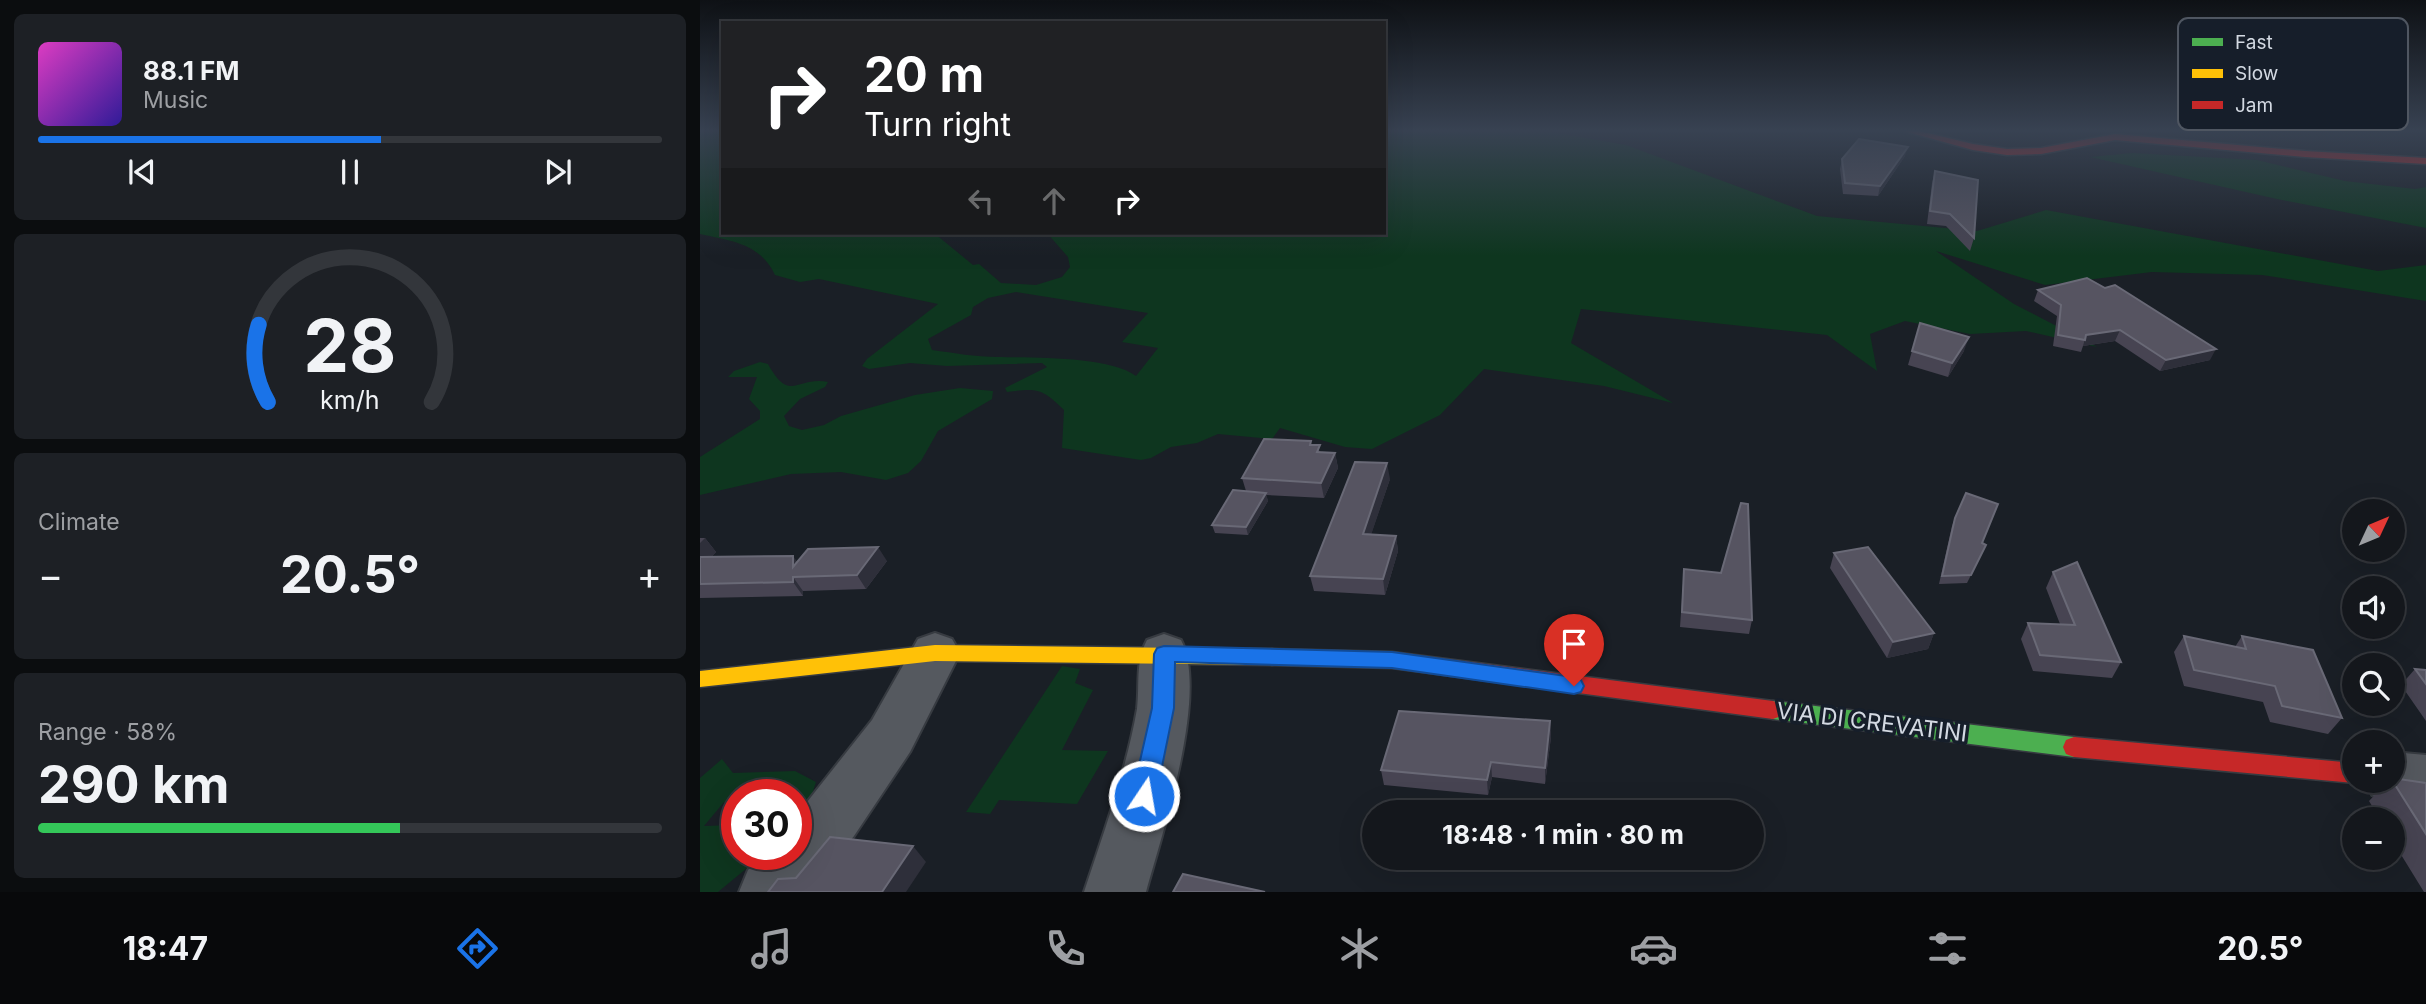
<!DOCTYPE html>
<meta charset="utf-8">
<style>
:root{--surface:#14171c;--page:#1d2025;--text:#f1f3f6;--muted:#9d9fa3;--line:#33363b;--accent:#1a73e8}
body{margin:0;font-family:Inter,sans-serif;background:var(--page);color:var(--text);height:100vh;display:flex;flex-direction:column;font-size:26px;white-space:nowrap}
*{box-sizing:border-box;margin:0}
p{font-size:23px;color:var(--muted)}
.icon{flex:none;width:38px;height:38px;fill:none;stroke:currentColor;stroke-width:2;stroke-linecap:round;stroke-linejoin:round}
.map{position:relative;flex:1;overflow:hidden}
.panel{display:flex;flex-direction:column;gap:14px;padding:14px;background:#0b0d0f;width:700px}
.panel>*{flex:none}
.guide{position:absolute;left:21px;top:21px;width:665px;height:214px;border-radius:0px;box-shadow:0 7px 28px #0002,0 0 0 2px var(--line);background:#202124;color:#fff;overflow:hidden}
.needle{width:46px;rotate:46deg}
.tools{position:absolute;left:1642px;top:499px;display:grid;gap:14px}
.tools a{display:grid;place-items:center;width:63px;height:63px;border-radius:50%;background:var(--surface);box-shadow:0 7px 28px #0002,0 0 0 2px var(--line);font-size:35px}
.speed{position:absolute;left:21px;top:779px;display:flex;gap:14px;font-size:35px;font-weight:700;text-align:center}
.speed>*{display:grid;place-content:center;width:91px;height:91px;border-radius:50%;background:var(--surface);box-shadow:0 7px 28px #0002,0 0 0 2px var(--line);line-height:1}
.speed .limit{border:10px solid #d22;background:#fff;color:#111}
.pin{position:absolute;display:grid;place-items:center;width:60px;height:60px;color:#fff;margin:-72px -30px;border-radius:50% 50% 50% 0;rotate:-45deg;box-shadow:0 0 7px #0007}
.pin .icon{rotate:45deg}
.me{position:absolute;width:77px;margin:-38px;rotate:12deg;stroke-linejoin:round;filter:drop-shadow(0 0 5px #0008)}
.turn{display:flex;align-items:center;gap:24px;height:147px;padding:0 28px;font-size:32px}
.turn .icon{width:91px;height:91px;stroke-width:2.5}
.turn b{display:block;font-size:49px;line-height:60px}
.lanes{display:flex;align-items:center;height:66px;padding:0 28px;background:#0003;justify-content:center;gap:35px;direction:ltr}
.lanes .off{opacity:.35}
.big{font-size:52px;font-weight:700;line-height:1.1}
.panel .widget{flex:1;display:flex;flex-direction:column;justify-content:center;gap:10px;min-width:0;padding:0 24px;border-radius:10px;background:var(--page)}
.panel .dial{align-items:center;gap:0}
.dial svg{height:182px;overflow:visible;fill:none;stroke:var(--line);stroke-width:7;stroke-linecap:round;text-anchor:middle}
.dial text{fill:var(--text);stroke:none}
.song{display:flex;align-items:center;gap:21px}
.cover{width:84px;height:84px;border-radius:10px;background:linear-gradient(135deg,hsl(310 70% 55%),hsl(250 70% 35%))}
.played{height:7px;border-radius:4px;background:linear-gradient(90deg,var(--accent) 55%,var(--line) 55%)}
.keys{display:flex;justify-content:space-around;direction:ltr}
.heat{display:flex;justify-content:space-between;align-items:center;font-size:38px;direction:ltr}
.charge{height:10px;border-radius:5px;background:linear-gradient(90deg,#34c759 58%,var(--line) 0)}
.trip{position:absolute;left:662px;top:800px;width:402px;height:70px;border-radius:35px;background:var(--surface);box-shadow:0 7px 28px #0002,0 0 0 2px var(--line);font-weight:700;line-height:70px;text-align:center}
.dock{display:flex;height:112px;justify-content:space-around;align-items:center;background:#08090b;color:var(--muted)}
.dock .icon{width:49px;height:49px}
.dock .on{color:var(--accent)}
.dock b{font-size:32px;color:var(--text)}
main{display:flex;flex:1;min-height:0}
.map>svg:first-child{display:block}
.green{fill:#0e361f;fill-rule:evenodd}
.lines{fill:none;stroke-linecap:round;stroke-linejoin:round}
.street-casing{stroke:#373b41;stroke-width:4}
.fast-casing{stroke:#373b41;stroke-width:3}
.slow-casing{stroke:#373b41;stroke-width:3}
.jam-casing{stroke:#373b41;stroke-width:3}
.street{fill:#55595f;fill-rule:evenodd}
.fast{fill:#4caf50;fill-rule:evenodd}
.slow{fill:#ffc107;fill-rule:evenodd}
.jam{fill:#c62828;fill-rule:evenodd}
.wall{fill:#474452}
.shaded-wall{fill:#2e2f3a}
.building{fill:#565461;stroke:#696976;stroke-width:2}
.route{fill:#1a73e8;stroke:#114b97;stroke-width:2}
.labels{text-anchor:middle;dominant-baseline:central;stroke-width:7;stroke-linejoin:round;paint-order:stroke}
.near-street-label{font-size:23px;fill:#d3d9e2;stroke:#161e2a}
.key{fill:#161e2a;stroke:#4f5661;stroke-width:2}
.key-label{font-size:19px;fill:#d3d9e2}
</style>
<main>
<section class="panel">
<div class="widget">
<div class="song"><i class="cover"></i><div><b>88.1 FM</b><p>Music</p></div></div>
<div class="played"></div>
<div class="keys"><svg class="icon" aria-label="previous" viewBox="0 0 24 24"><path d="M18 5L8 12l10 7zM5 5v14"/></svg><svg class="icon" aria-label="pause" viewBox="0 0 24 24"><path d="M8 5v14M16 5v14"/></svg><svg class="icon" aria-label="next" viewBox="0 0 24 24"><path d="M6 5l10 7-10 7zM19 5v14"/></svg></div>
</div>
<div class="widget dial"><svg viewBox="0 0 100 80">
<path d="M14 69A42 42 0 1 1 86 69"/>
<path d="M14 69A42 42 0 0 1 10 35" stroke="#1a73e8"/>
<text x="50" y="56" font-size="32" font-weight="700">28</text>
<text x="50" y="72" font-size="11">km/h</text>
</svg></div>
<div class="widget"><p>Climate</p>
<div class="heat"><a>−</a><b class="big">20.5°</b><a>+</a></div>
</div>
<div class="widget"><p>Range · 58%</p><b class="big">290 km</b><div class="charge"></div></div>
</section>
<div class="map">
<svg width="1726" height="892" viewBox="0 0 1726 892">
<rect width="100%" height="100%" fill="#1a1f26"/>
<path class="green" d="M0,131H23V233H234L273,265L279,264L301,283L336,285L362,277L370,267L368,257L347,233H684V131H846L926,145L1117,216L1277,231L1346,210L1678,271L1726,265V301L1562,275L1452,272L1345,285L1236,251L1314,304L1397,347L1326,331L1270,334L1205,321L1170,334L1177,371L1127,335L881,309L871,343L973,403L904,386L784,369L740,415L672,449L645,447L580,428L572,439L518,434L497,443L471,447L451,458L441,460L362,448L364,410C342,388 337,388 307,392L305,388L347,367L342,363L247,366L210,363L169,369L162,366L167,359L238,304L119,279L100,282L75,275C60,243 31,241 0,234ZM316,292L448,313L422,342L458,348L436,376C409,356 332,358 297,357C276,357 254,353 232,350L228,339L271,315L273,307L288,298Z
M1432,153L1557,160L1645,181L1715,189L1726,187V228L1577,199L1390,157Z
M60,362L68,364C90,404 97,376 128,382L125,387L100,399L84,416L89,426L102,430L124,425L141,416L215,395L260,388L293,391L292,399L238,431L221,461L208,473L186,480L141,472L91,474L0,495V457L60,419V411L49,399L57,377H28L34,371Z
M362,666L380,669L375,683L393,690L362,750L408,751L377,804L299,800L290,814L266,812Z
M22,759L33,773L95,771L116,782L109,804L96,820V794H37V802H24L4,826L37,825V854H64L18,892H0V778Z"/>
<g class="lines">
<g class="street-casing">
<path id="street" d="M235,633L252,639L260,653L210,752L154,836L109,892H39L48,870L63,854H96V816L172,720L218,639Z
M464,634L481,640C509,693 462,834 446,892H384C404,832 426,771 437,709C440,685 435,662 447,640Z
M1692,752L1726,755V805L1692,802L1672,795L1666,780H1692Z"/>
</g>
<g class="fast-casing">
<path id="fast" d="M1073,701L1374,737L1382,740L1385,747L1382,754L1374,757L1073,719L1065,716L1062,710L1065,704Z"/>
</g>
<g class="slow-casing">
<path id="slow" d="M235,645L572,649L579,651L582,657L579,663L572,665L235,661L0,687V671Z"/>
</g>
<g class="jam-casing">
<path id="jam" d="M1204,131H1219L1273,144L1307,149L1341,148L1415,134L1605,151L1726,158V164L1605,157L1415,140L1341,154L1307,155L1273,150Z
M572,649L692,652L1073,701L1081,704L1084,710L1081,716L1073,719L692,668L572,665L565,663L562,657L565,651Z
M1374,737L1654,763V780H1661L1654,783L1374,757L1366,754L1363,747L1366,740Z"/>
</g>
<use href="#street" class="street"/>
<use href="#fast" class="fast"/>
<use href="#slow" class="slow"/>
<use href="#jam" class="jam"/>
</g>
<path class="wall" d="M1205,156L1178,196L1143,194L1140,169L1142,159Z
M1235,171L1274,238L1270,251L1246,226L1227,224L1232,183Z
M1338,290L1510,360L1460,371L1415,341L1383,346L1381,352L1353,346L1357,316L1334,301Z
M1220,323L1264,351L1248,377L1208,365Z
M612,445L621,452L635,453L638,468L624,498L566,495L568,501L548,535L515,533L512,525L546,491L542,478Z
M690,479L671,534L696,536L698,551L685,595L614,591L610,576Z
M1255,518L1282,543L1286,545L1267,583L1239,584L1252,526Z
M0,538H5L16,552L12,556L97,562L187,561L166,589L103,591V596L0,598Z
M1134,553L1234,633L1228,649L1187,658L1130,568Z
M984,569L1052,620L1049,634L980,627Z
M1353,572L1421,662L1412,678L1333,671L1321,639L1328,623L1360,624L1346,588Z
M1484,636L1535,647L1542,636L1642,718L1628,734L1570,722L1563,702L1484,686L1474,652Z
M1715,669L1726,670V721L1701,685Z
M850,721L851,737L845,784L792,777L788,795L684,785L681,770Z
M1689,780L1726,783V892H1724L1692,840V819H1680L1669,801Z"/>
<path class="shaded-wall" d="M1208,147L1205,156L1178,196L1180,186Z
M1420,330L1415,341L1383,346L1386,335Z
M1269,337L1264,351L1248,377L1252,363Z
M1516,349L1510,360L1460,371L1466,360Z
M635,453L638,468L624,498L621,483Z
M687,463L690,479L666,550L663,534Z
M566,493L568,501L548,535L546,527Z
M696,536L698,551L685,595L683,579Z
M5,538L16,552L0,568V543Z
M178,547L187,561L166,589L157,575Z
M93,556L103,570L93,567Z
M93,577L103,591V596L93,582Z
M1234,633L1228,649L1187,658L1193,642Z
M850,721L851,737L845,784V768Z
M791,762L792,777L788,795L787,780Z
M213,846L226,862L206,892H182Z"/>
<path class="building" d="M1159,139L1208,147L1180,186L1145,183L1142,159Z
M1235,171L1278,180L1274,238L1250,214L1230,211Z
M1387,278L1405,288L1415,285L1516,349L1466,360L1420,330L1386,335L1385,340L1358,335L1361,305L1338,290Z
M1220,323L1269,337L1252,363L1212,351Z
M564,439L611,441L610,445H620L617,452L635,453L621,483L542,478Z
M655,462L687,463L663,534L696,536L683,579L610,576Z
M533,490L566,493L546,527L512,525Z
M1266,493L1298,504L1282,543L1286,545L1271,575L1242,576L1255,518Z
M1041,503L1048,504L1052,620L982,612L984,569L1021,573Z
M178,547L157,575L93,577V582L0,584V557L93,556V567L108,549Z
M1168,547L1234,633L1193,642L1134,553Z
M1377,562L1421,662L1340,655L1328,623L1375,625L1353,572Z
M1484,636L1546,649L1542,636L1613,650L1642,718L1582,706L1575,686L1494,670Z
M1715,669L1726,670V684Z
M699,711L850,721L845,768L791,762L787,780L681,770Z
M1692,778L1726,783V834L1692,780Z
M130,837L213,846L182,892H68L78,879L96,878Z
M483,874L565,892H473Z"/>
<linearGradient id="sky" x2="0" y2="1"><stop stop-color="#0e1115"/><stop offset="0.51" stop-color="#384252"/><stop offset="1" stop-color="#384252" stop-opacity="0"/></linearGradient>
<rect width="1726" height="256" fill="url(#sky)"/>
<path class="route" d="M464,646L692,652L874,677L881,680L884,686L881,692L874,694L692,668L475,662L474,708L456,796L452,804L444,807L436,804L432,796L452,708L454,654L457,648Z"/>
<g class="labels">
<g class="near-street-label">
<text transform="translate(1172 722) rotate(7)">VIA DI CREVATINI</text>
</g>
</g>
<rect x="1478" y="18" width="230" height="112" rx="10" class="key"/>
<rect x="1492" y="38" width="31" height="8" fill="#4caf50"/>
<rect x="1492" y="69" width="31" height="9" fill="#ffc107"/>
<rect x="1492" y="101" width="31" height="8" fill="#c62828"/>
<g class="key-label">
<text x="1535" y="49">Fast</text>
<text x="1535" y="80">Slow</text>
<text x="1535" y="112">Jam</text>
</g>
</svg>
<div class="tools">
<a><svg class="needle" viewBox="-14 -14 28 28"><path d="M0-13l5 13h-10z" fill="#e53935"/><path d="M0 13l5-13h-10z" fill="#9d9fa3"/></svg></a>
<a><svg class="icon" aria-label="sound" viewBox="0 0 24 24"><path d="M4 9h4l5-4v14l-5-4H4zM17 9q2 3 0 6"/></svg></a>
<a><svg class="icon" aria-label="search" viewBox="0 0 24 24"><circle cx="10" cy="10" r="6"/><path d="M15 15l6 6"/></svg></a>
<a>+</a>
<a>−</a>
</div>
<div class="speed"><div class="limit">30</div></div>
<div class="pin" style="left:874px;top:686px;background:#d93025"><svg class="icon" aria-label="arrive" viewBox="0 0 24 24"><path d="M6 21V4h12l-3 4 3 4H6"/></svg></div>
<svg class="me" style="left:444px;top:796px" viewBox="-20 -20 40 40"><circle r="17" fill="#1a73e8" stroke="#fff" stroke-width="3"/><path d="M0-11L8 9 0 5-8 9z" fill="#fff"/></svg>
<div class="trip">18:48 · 1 min · 80 m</div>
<div class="guide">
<div class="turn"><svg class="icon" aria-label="right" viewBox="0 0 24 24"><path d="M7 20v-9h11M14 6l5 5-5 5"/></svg><div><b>20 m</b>Turn right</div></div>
<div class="lanes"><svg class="icon off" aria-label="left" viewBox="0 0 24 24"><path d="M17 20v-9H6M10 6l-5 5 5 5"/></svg><svg class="icon off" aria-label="ahead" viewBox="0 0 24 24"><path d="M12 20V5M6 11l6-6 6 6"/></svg><svg class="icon" aria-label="right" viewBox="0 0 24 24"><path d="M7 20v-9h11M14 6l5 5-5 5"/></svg></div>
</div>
</div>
</main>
<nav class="dock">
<b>18:47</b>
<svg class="icon on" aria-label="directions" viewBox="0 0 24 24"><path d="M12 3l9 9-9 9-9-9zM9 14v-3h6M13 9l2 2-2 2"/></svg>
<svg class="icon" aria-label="music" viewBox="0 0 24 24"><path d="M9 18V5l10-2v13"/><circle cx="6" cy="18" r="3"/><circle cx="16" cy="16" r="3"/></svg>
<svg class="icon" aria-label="phone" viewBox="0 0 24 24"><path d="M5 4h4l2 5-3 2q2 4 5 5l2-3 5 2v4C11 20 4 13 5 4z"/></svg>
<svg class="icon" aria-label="climate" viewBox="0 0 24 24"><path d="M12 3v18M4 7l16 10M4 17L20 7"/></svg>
<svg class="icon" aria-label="car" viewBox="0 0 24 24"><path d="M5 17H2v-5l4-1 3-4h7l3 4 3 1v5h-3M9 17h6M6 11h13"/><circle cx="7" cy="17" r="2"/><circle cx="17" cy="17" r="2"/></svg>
<svg class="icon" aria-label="filters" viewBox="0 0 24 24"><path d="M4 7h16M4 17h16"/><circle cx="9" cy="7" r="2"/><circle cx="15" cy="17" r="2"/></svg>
<b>20.5°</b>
</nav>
